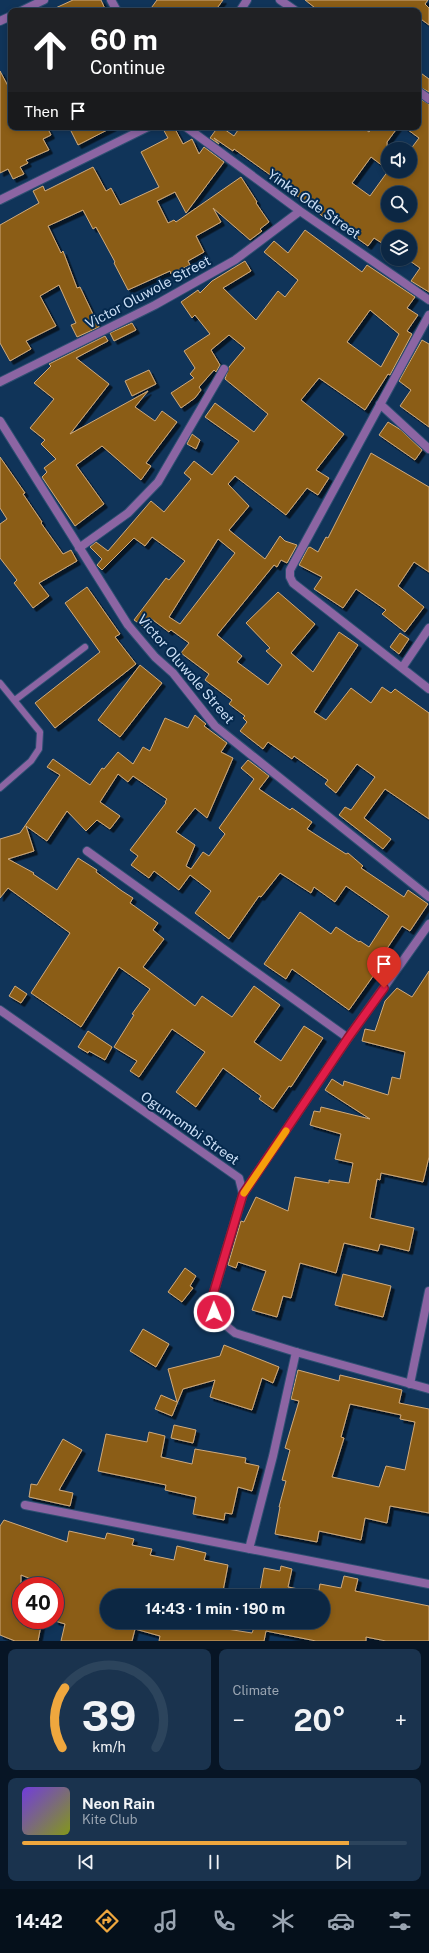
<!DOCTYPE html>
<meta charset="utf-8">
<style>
:root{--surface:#0c2743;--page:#1a334e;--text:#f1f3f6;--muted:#9aa5b2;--line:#2c445c;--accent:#efa73e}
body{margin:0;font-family:"Public Sans",sans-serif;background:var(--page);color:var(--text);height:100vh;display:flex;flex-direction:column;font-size:15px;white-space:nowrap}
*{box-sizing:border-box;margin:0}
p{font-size:13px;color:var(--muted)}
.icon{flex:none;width:22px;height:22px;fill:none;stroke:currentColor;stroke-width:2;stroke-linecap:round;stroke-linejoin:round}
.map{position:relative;height:1641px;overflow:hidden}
.side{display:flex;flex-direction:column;gap:8px;padding:8px;background:#071525;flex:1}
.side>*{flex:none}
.top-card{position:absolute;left:8px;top:8px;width:413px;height:122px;border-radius:8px;box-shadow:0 2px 6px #0003,0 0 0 1px var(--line);background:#202124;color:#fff;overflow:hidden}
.tools{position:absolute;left:381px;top:142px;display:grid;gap:8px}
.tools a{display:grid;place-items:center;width:36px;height:36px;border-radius:50%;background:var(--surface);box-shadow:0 2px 6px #0003,0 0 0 1px var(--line);font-size:20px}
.speed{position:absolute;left:12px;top:1577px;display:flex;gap:8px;font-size:20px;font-weight:700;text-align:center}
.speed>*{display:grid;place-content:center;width:52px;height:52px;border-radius:50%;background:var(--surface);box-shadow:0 2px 6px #0003,0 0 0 1px var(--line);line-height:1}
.speed .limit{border:6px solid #d22;background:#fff;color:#111}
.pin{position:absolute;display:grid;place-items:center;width:34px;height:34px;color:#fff;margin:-41px -17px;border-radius:50% 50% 50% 0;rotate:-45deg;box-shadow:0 0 4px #0007}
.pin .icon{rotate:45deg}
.me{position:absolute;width:44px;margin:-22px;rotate:359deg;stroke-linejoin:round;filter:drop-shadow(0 0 3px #0008)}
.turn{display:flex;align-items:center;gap:14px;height:84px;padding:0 16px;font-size:18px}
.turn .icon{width:52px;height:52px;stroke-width:2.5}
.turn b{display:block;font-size:28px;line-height:34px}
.then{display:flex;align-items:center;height:38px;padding:0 16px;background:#0003;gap:8px;font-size:15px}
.big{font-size:30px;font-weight:700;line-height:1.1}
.side .card{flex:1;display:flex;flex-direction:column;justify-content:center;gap:6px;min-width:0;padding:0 14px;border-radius:8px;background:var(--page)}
.side .dial{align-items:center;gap:0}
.dial svg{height:104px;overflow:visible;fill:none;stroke:var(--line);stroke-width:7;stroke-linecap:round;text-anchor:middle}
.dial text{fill:var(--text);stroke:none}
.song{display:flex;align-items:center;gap:12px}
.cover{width:48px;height:48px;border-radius:6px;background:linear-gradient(135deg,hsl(260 70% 55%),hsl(70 70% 35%))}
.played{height:4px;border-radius:2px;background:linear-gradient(90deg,var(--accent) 85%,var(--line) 85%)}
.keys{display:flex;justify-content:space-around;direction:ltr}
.heat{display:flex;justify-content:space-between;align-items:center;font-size:22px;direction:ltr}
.side .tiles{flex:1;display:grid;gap:8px;grid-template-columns:1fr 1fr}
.card:last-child{grid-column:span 2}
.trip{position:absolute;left:100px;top:1589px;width:230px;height:40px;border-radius:20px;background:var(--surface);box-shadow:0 2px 6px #0003,0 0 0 1px var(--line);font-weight:700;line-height:40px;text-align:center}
.tab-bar{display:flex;height:64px;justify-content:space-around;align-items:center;background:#05101b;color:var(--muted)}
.tab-bar .icon{width:28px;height:28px}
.tab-bar .selected{color:var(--accent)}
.tab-bar b{font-size:18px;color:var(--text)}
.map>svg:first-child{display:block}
.building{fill:#8b5d18;stroke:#d0aa7b;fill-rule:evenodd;filter:url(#shadow)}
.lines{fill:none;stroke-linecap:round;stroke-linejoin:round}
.service-casing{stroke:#2e4f72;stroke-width:8}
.minor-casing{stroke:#2e4f72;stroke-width:10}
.tertiary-casing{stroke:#2e4f72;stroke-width:10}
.service{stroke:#8c65a3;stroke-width:6}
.minor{stroke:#8c65a3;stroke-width:8}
.tertiary{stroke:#8c65a3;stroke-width:8}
.route-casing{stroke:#92132f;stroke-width:10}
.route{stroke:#e11d48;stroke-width:7}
.slow{stroke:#f59e0b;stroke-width:7}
.labels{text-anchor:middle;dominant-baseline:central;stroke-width:4;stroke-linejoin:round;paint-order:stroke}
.street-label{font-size:14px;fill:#cadef5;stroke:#05294d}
</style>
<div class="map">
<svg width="429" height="1641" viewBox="0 0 429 1641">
<defs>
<filter id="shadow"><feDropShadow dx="3.5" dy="3.5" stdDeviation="0" flood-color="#0009"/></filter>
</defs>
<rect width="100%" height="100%" fill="#103459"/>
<path class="building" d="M73,0H101L106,11H49Z
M157,0H223L215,11H149Z
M305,0H428L425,4L429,8V25L418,17V11H319Z
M0,71L8,86L11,84V127H47L51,135L43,139L49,150L26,160L28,163L20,167L24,174L13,179L8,169L0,173Z
M418,71L429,79V92L418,86Z
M418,98L429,104V292L411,281L420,268L410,261V237H388V247L374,238L368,246L330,219L329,221L321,215L304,200L289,191L290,189L234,149L233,151L214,138L219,144L210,138L218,127H221L234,136L240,127H362L369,132L373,127H398L387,142L388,170L371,157L352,183L370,196L388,171H410V150L419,138L404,127H418ZM388,193H410V215H388Z
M69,127H113L78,145Z
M162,127H174L183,144L192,139L199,154L204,147L224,162L186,213L175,192L157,201L168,223L174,220L176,222L241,177L257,202L256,203L269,222L260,229L262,231L250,240L213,208L221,222L196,236L204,252L188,261L190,265L171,274L170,271L128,290L114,263L115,262L96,227L93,229L83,210L48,226L61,253L63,251L77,288L80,287L99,327L77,337L71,325L76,323L59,285L40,296L56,326L26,341L31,349L10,361L0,343V225L39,203L33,191L43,186L45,191L93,167L106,191L111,188L120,205L159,187L141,152L168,138Z
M305,230L362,272L367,265L415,297L407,308L418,315L407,331L412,334L390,375L388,374L365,410L319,378L301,400L344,434L316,470L329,478L318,495L307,488L286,515L235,476L228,484L249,506L229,530L265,559L280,536L285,541L297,545L287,563L281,560L277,567L274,565L217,635L242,656L237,662L268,685L282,665L266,651L270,648L246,623L278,592L315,624L291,653L313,672L339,632L358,645L314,712L326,720L351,688L371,703L382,687L391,693L395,689L429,713V819L385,789L364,818L391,839L383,849L339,815L345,807L351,810L375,777L357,764L336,793L325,784L328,780L294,756L292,759L268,742L263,749L240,731L247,722L243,718L245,716L229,704L232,700L205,680L209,674L181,653L189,643L171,630L169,632L149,617L143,626L134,620L166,578L169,580L185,561L152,537L145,546L134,538L102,570L97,565L102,559L90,547L96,542L108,551L151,501L164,512L191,479L184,473L194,461L212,475L239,441L205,417L215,403L254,432L268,414L225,379L229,367L245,348L229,335L211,350L220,365L216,372L214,370L199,387L201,390L195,398L181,408L171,393L194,378L190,374L195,368L184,351L210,334L195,315L192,318L181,302L198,290L200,293L212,281L245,261L251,271L223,288L256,320L278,291L285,297L298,280L264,252L274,241L288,253ZM370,310L399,334L381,367L347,342ZM218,539L235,553L180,624L169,617Z
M132,323L136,330L114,341L110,333Z
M105,336L108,341L76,358L109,384L70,434L148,391L135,407L155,421L162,411L177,422L146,463L151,466L141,480L102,446L76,465L104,504L75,526L42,477L47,472L44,468L56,459L41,444L45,440L30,428L54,399L34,383L51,366L49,364Z
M422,340L429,344V427L400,406L411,390L399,381Z
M149,370L156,384L132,396L125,381Z
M388,422L401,430L422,450L415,460L379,435Z
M192,434L200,440L196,449L187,444Z
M371,453L429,487V572L414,562L398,586L424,607L405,632L382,614L386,610L356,589L343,608L314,589L322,577L299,565L308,548L310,547L318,552L326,537L328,538Z
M0,457L25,493L23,494L42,522L41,523L63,554L71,550L77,561L39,583L49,596L33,608L14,583L17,580L0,558V524L7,519L0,508Z
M87,587L120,634L115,637L136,664L55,728L35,703L100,652L65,603Z
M400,633L409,639L399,654L390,647Z
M140,665L162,683L120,737L98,720Z
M195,715L206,724L204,726L227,743L221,752L233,758L207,818L195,808L176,832L195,845L186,866L191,869L203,852L209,856L225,834L219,828L254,779L241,768L248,760L269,776L259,789L290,810L292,808L312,822L307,829L346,854L348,853L363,866L361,868L404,897L408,890L428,904L410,931L402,926L382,956L384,957L375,971L376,972L349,1010L292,969L286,979L264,964L300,912L331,934L336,927L359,942L360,941L369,947L389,916L346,886L335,902L314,887L311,893L280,873L261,897L259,896L229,939L195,913L211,891L190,875L179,890L154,871L149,878L131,865L138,856L130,850L166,803L165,802L167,799L133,776L128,782L118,774L100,802L120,816L110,829L97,820L86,831L67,811L47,841L26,826L34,851L8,859L34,873L33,874L57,890L78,858L97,870L96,872L122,891L133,898L130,903L158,923L153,930L164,939L143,967L195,1006L202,996L232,1017L254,986L280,1005L254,1042L281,1061L304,1026L323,1038L291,1087L289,1086L273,1109L259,1099L261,1096L223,1068L196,1107L176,1092L205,1052L172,1029L139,1077L130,1071L137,1061L114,1047L134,1015L132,1014L150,989L119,967L81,1027L31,993L70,933L8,888L0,898V839L20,833L60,775L47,767L53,759L90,785L102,768L104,769L118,752L133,764L143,747L150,751L165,718L188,728Z
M429,971V1157L423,1182L381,1173L380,1180L377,1179L370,1218L414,1228L409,1251L380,1244L378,1251L344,1243L336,1273L300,1263L291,1298L283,1296L277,1317L252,1310L266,1271L238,1262L236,1268L228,1265L241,1221L244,1222L256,1197L288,1211L295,1177L329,1183V1180L349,1183L353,1163L335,1159L341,1134L310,1125L314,1111L320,1112L321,1107L370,1119L325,1090L332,1079L343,1086L344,1081L388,1095L392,1077L400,1079L405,1052L362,1041L365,1029L375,1031L385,1001L397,988L412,997Z
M15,986L27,994L21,1003L9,996Z
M88,1031L112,1047L105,1060L89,1051L88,1053L78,1047Z
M185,1268L196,1276L190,1286L193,1288L182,1302L168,1292Z
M343,1274L391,1286L383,1317L335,1305Z
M143,1329L169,1344L156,1367L130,1351Z
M224,1345L279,1367L273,1383L262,1378L252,1410L210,1397L215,1380L183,1389L172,1416L155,1409L161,1395L177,1402L168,1369L220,1356Z
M298,1370L339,1381L340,1375L402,1390L399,1403L429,1409V1513L390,1506L387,1523L365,1518L361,1540L319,1531L317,1542L275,1534L280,1507H279L286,1481L282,1480L290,1450L285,1448L299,1401L291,1399ZM350,1404L401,1415L400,1419L415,1422L405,1470L386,1466L379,1487L332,1477L344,1438L341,1437Z
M174,1425L196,1430L193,1443L171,1438Z
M149,1432L165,1436L161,1457L192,1464L195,1449L246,1458L245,1463L259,1466L252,1491L238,1487L232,1514L225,1513L224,1520L193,1514L196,1497L165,1490L166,1485L98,1471L106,1434L147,1442Z
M63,1439L82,1450L59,1490L73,1493L70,1506L29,1497L31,1484L37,1485Z
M4,1520L67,1542L69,1531L105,1539L107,1533L134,1539L132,1545L152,1549L150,1555L174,1560L177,1546L206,1553L204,1560L228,1565L222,1596H107V1622H183L252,1633L254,1628L248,1627L249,1622H323V1596H318L320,1584L341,1588L344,1576L358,1579L355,1591L429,1606V1641H386L366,1637V1641H316L266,1631L264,1641H159L160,1636L135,1629L132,1641H61L65,1624L55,1621V1586H49L21,1575V1620H42L38,1641H15L0,1635V1526Z
M281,1566L292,1569L288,1587L309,1591V1596H259L264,1568L280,1571Z"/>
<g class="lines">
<g class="service-casing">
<path id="service" d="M0,683L40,732L39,749L31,761L0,788
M15,700L85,647"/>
</g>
<g class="minor-casing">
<path id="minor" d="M111,0L117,11
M280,0L296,11
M21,11L44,0
M240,11L247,0
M0,21L11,16
M418,91L429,99
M186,127L300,211L429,300
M0,200L148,127
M429,315L290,570V577L293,583L429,689
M0,382L155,305L235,260L300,211
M380,404L429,449
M0,421L128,625L155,657L173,673L215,726L429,897
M79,548L128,513L158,482L224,369
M402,668L429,628
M87,851L348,1038
M243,1194L348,1038L429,924
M410,1384L429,1291
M25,1505L429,1584
M249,1549L273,1456L296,1352"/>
</g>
<g class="tertiary-casing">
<path id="tertiary" d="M0,1010L239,1178L243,1194L212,1298L214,1312L224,1324L235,1333L296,1352L429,1389"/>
</g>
<use href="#service" class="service"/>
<use href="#minor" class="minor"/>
<use href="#tertiary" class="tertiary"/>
</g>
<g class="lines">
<g class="route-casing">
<path id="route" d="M214,1312L212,1298L243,1194L348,1038L384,988"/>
</g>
<use href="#route" class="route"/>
<path class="slow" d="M244,1193L286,1131"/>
</g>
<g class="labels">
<g class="street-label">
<text transform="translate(314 204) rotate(35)">Yinka Ode Street</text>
<text transform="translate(148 292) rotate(-28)">Victor Oluwole Street</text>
<text transform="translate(186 669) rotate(49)">Victor Oluwole Street</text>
<text transform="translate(190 1128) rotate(35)">Ogunrombi Street</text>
</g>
</g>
</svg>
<div class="tools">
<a><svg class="icon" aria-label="sound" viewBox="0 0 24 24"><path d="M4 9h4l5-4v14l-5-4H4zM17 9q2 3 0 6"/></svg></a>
<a><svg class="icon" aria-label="search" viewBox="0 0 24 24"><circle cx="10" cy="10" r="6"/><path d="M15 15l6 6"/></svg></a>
<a><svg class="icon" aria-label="layers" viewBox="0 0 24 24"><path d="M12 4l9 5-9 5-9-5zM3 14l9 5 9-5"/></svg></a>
</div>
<div class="speed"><div class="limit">40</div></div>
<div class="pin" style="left:384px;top:988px;background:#d93025"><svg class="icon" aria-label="arrive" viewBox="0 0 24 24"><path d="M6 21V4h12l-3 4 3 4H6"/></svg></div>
<svg class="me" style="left:214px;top:1312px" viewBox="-20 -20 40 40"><circle r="17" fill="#e11d48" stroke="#fff" stroke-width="3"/><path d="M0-11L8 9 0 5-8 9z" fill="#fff"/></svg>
<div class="trip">14:43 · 1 min · 190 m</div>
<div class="top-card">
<div class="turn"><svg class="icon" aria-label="ahead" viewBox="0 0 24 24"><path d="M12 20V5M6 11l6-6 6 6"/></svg><div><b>60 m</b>Continue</div></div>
<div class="then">Then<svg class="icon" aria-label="arrive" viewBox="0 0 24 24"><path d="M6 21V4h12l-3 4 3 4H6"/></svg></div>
</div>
</div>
<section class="side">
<div class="tiles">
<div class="card dial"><svg viewBox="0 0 100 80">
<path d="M14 69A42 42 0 1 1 86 69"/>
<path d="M14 69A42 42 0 0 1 16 23" stroke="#efa73e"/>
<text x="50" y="56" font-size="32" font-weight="700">39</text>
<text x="50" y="72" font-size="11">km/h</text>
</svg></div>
<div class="card"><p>Climate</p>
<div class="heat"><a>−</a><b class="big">20°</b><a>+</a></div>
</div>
<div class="card">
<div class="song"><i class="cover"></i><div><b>Neon Rain</b><p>Kite Club</p></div></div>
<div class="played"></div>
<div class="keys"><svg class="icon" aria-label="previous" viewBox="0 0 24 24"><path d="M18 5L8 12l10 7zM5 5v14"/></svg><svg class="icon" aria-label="pause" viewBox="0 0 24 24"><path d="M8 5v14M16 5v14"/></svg><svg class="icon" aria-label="next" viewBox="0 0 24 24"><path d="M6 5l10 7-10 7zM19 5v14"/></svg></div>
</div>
</div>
</section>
<nav class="tab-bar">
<b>14:42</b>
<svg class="icon selected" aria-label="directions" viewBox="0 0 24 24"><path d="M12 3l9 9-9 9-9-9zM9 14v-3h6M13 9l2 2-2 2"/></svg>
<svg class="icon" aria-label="music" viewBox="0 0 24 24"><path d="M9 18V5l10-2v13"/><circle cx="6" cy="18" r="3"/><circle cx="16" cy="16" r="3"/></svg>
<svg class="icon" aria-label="phone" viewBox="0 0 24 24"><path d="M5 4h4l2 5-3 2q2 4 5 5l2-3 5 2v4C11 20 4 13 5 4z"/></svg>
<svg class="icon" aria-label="climate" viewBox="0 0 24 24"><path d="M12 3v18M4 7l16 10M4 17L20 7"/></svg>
<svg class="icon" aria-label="car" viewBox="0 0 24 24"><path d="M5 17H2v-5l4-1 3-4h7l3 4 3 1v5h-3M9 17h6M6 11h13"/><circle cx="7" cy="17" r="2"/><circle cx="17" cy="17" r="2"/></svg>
<svg class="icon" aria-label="filters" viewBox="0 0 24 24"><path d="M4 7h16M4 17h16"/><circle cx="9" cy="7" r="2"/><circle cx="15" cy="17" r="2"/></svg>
</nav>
